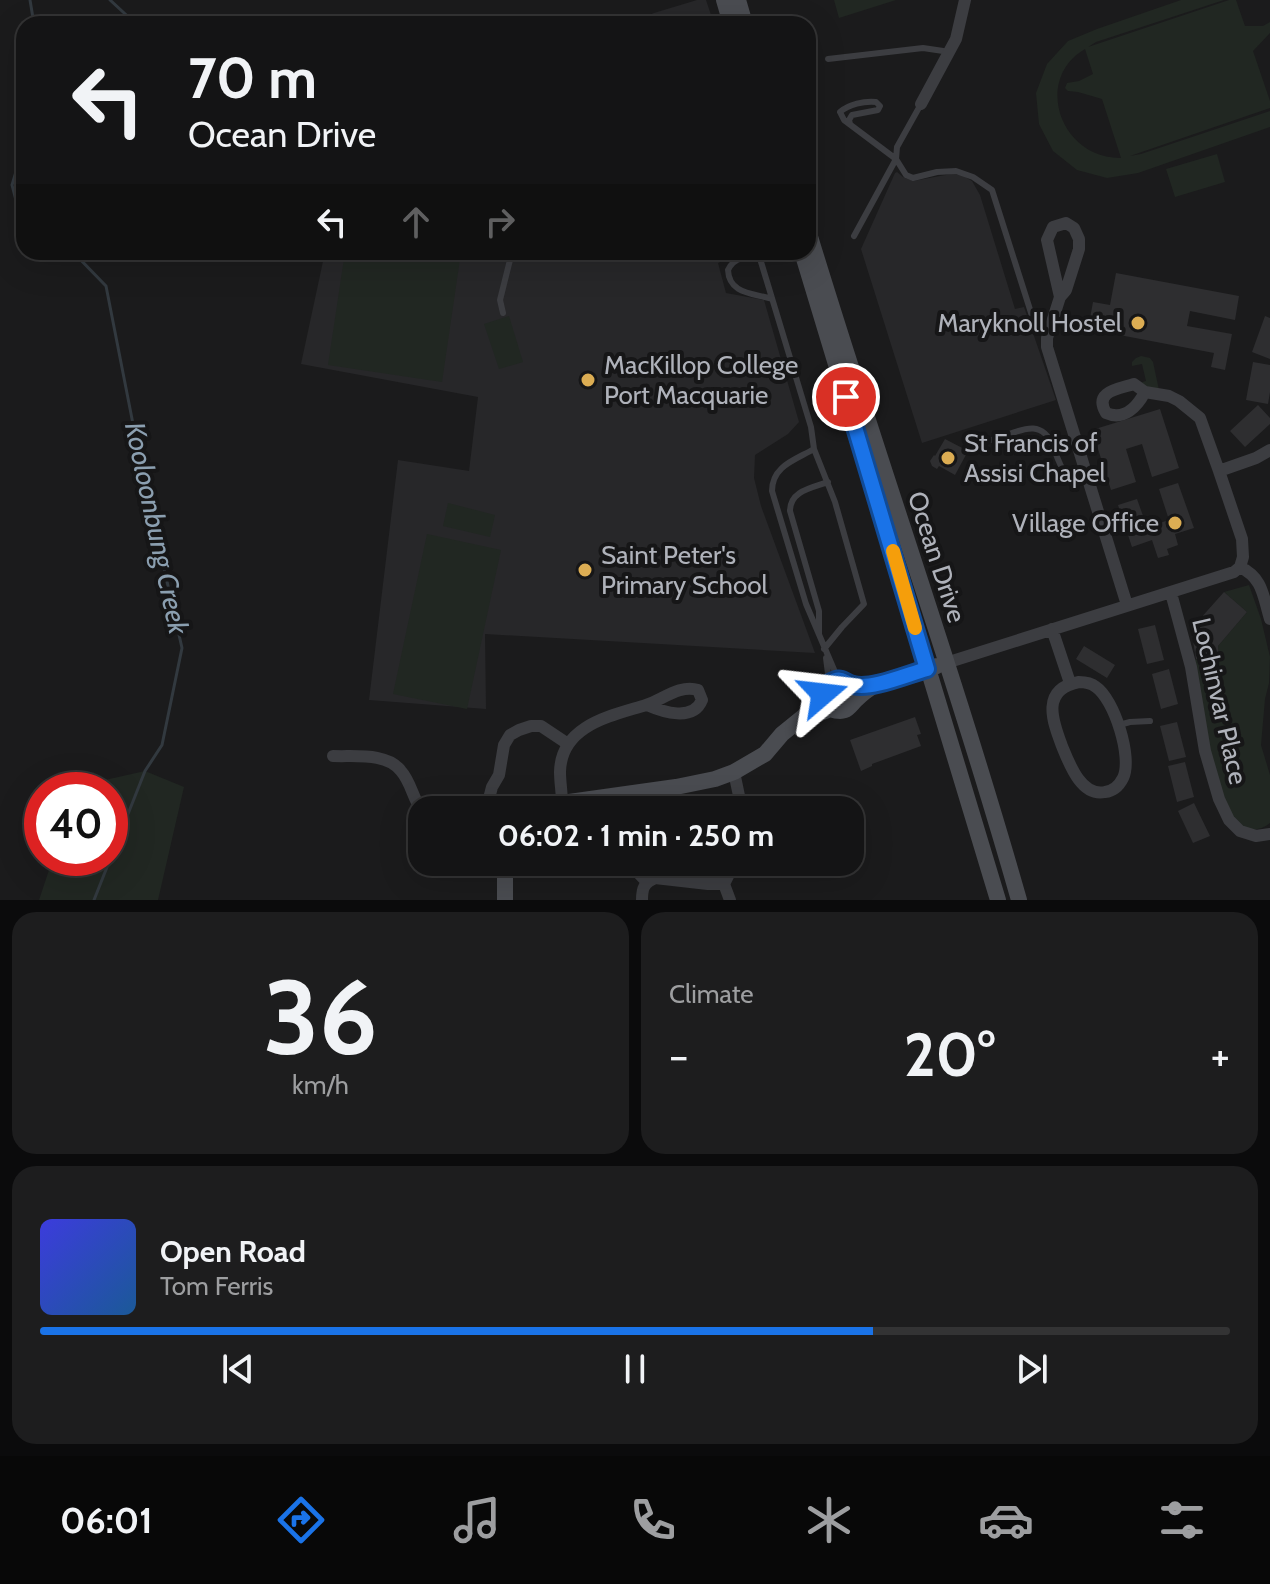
<!DOCTYPE html>
<meta charset="utf-8">
<style>
:root{--surface:#141415;--page:#1d1d1e;--text:#f1f3f6;--muted:#9d9ea0;--line:#333334;--accent:#1a73e8}
body{margin:0;font-family:Cabin,sans-serif;background:var(--page);color:var(--text);height:100vh;display:flex;flex-direction:column;font-size:30px;white-space:nowrap}
*{box-sizing:border-box;margin:0}
p{font-size:26px;color:var(--muted)}
.icon{flex:none;width:44px;height:44px;fill:none;stroke:currentColor;stroke-width:2;stroke-linecap:round;stroke-linejoin:round}
.map{position:relative;height:900px;overflow:hidden}
.drawer{display:flex;flex-direction:column;gap:12px;padding:12px;background:#0b0b0c;flex:1}
.drawer>*{flex:none}
.banner{position:absolute;left:16px;top:16px;width:800px;height:244px;border-radius:24px;box-shadow:0 8px 32px #0002,0 0 0 2px var(--line);background:#141415;color:var(--text);overflow:hidden}
.speed{position:absolute;left:24px;top:772px;display:flex;gap:16px;font-size:40px;font-weight:700;text-align:center}
.speed>*{display:grid;place-content:center;width:104px;height:104px;border-radius:50%;background:var(--surface);box-shadow:0 8px 32px #0002,0 0 0 2px var(--line);line-height:1}
.speed .limit{border:12px solid #d22;background:#fff;color:#111}
.pin{position:absolute;display:grid;place-items:center;width:68px;height:68px;color:#fff;margin:-34px;border:4px solid #fff;border-radius:50%;box-shadow:0 2px 8px #0007}
.me{position:absolute;width:88px;margin:-44px;rotate:73deg;stroke-linejoin:round;filter:drop-shadow(0 0 6px #0008)}
.turn{display:flex;align-items:center;gap:28px;height:168px;padding:0 40px;font-size:36px}
.turn .icon{width:104px;height:104px;stroke-width:2.5}
.turn b{display:block;font-size:56px;line-height:68px}
.lanes{display:flex;align-items:center;height:76px;padding:0 40px;background:#0003;justify-content:center;gap:40px;direction:ltr}
.lanes .off{opacity:.35}
.big{font-size:60px;font-weight:700;line-height:1.1}
.drawer .tile{flex:1;display:flex;flex-direction:column;justify-content:center;gap:12px;min-width:0;padding:0 28px;border-radius:24px;background:var(--page)}
.drawer .dial{align-items:center;gap:0}
.dial b{font-size:104px;line-height:1}
.song{display:flex;align-items:center;gap:24px}
.cover{width:96px;height:96px;border-radius:12px;background:linear-gradient(135deg,hsl(240 70% 55%),hsl(210 70% 35%))}
.played{height:8px;border-radius:4px;background:linear-gradient(90deg,var(--accent) 70%,var(--line) 70%)}
.keys{display:flex;justify-content:space-around;direction:ltr}
.heat{display:flex;justify-content:space-between;align-items:center;font-size:44px;direction:ltr}
.drawer .tiles{flex:1;display:grid;gap:12px;grid-template-columns:1fr 1fr}
.tile:last-child{grid-column:span 2}
.trip{position:absolute;left:408px;top:796px;width:456px;height:80px;border-radius:24px;background:var(--surface);box-shadow:0 8px 32px #0002,0 0 0 2px var(--line);font-weight:700;line-height:80px;text-align:center}
.menu{display:flex;height:128px;justify-content:space-around;align-items:center;background:#080808;color:var(--muted)}
.menu .icon{width:56px;height:56px}
.menu .on{color:var(--accent)}
.menu b{font-size:36px;color:var(--text)}
.map>svg:first-child{display:block}
.built{fill:#272729}
.green{fill:#212722;fill-rule:evenodd}
.lines{fill:none;stroke-linecap:round;stroke-linejoin:round}
.stream{stroke:#32393f;stroke-width:3}
.building{fill:#2e2e30}
.lane{stroke:#3c3d41;stroke-width:6}
.street{stroke:#3c3d41;stroke-width:12}
.secondary{stroke:#4a4c51;stroke-width:16}
.route-casing{stroke:#114b97;stroke-width:20}
.route{stroke:#1a73e8;stroke-width:14}
.slow{stroke:#f59e0b;stroke-width:14}
.poi-dot{fill:#dcad53;stroke:#161617;stroke-width:3}
.labels{text-anchor:middle;dominant-baseline:central;stroke-width:8;stroke-linejoin:round;paint-order:stroke}
.poi-label{font-size:26px;fill:#afb2ba;stroke:#161617;text-anchor:start}
.street-label{font-size:26px;fill:#afb2ba;stroke:#161617}
.water-label{font-size:28px;font-style:italic;fill:#8b9fb0;stroke:#161617}
</style>
<div class="map">
<svg width="1270" height="900" viewBox="0 0 1270 900">
<rect width="100%" height="100%" fill="#1b1b1c"/>
<path class="built" d="M697,0H706L714,24H629L654,13Z
M897,172L903,177L913,181L951,174L962,175L972,181L980,195L1015,309L1024,307L1056,400L922,443L861,249L895,173Z
M325,252H742L718,263L726,293L764,300L799,422L788,434L755,455L754,478L761,506L815,653L485,634L486,709L369,700L398,460L469,471L478,397L301,364Z"/>
<path class="green" d="M834,0H896L839,18Z
M1181,0H1224L1096,42L1088,47L1229,0H1236L1245,26H1263L1270,22V33L1253,51L1270,101V108L1130,156L1141,154L1270,111V127L1138,173L1107,178L1077,170L1053,151L1039,124L1036,93L1047,64L1068,41L1097,29ZM1085,49L1093,74L1079,81L1067,83L1065,88L1068,91L1078,92L1102,99L1121,158C1060,159 1033,79 1085,49Z
M1217,154L1225,182L1175,197L1166,169Z
M345,252H461L442,382L328,365Z
M509,316L523,362L499,369L484,324Z
M1141,356L1150,358L1153,362L1159,390L1136,384L1146,381L1142,364L1132,366V362L1136,358Z
M448,503L495,515L490,537L443,526Z
M427,534L501,550L467,709L393,694Z
M1249,585L1261,619L1270,657L1269,683L1265,699L1261,745L1270,775V823C1259,832 1249,830 1236,826L1216,791L1193,660L1219,655L1218,646L1247,612L1224,592Z
M145,771L184,787L158,900H39L53,858H110V790H89L96,782Z"/>
<g class="lines">
<path class="stream" d="M30,0L34,24
M110,0L136,24
M24,145L12,185L21,220L24,222
M73,252L106,286L143,475L182,648L162,745L145,771L94,900"/>
</g>
<path class="building" d="M1116,273L1239,296L1235,320L1190,311L1187,326L1232,334L1225,370L1211,367L1214,353L1088,329L1093,302L1110,305Z
M1265,316L1270,318V359L1252,352Z
M1253,362L1270,365V392L1268,404L1246,400Z
M1258,405L1270,418V424L1245,447L1230,431Z
M1160,409L1179,468L1152,477L1142,444L1126,449L1136,482L1111,490L1092,430Z
M945,439L968,451L955,475L939,466L937,469L932,466L930,461L934,455L935,456Z
M1178,483L1194,528L1175,534L1178,545L1167,549L1169,555L1158,558L1152,540L1132,547L1118,505L1137,499L1147,527L1169,520L1159,489Z
M1224,592L1247,612L1218,646L1219,656L1196,659L1191,629Z
M1155,625L1164,660L1147,664L1138,629Z
M1084,646L1115,665L1107,678L1076,659Z
M1169,669L1178,704L1161,709L1152,674Z
M915,717L921,734L917,735L921,746L872,764V766L861,771L850,740Z
M1177,722L1186,757L1169,761L1160,726Z
M1185,762L1194,797L1177,802L1168,766Z
M1194,803L1210,836L1193,843L1178,811Z"/>
<g class="lines">
<path class="lane" d="M828,59L923,48L950,52
M850,124L849,120L852,115L878,110L880,106L876,102C864,101 849,104 840,112L844,120L896,159L906,175L913,178L937,172L956,171L973,177L992,190L1033,319L1048,334
M854,236L896,159L897,147L921,104
M758,252L811,427L814,449L835,502L864,604L842,627L824,649
M760,259C748,255 734,257 728,270C729,294 753,293 772,299
M503,313L500,300L512,252
M992,440C1017,433 1040,415 1053,446C1057,457 1060,467 1067,476L1077,480L1089,477
M814,449C795,460 772,466 772,491L806,604L838,679
M819,634V611L790,511C790,491 811,488 828,482
M826,658L829,682
M1119,725L1130,722L1150,721"/>
<path class="street" d="M921,104L956,39L965,0
M1060,297L1047,240L1053,227L1066,223L1074,228L1079,239V249L1066,290L1060,297L1047,338V347L1127,605
M1145,392C1137,407 1124,421 1106,413C1093,391 1119,389 1134,384L1145,392L1169,396L1179,401L1200,418L1219,471
M1240,567C1263,578 1263,596 1270,619
M1171,593L1191,667L1205,751L1219,799L1229,820L1240,831L1256,836L1270,834
M1052,629L1070,683
M946,663L1234,572L1240,567L1243,557L1242,539L1219,471L1256,458L1270,450
M1079,682C1085,682 1091,683 1096,687C1114,699 1133,758 1123,778C1119,786 1114,791 1105,792C1081,797 1069,763 1062,746C1052,720 1041,689 1079,682Z
M333,756C354,757 387,752 401,771C411,782 413,799 422,811
M734,772L742,810
M562,803C562,793 560,782 560,772C561,725 611,716 646,705C662,700 680,684 698,690L702,700C693,722 663,712 647,705
M486,810L492,787L499,775L504,745L510,735L519,730L531,726H541L568,744
M628,862L647,882
M642,900C642,888 644,883 655,878L708,884H724
M730,900L724,884L735,862"/>
<path class="secondary" d="M724,0L731,24
M738,0L745,24
M808,230C876,454 955,675 1019,900
M802,252L998,900
M829,707C822,699 821,686 833,681C840,677 844,681 850,684C856,686 869,685 876,684C895,682 918,671 937,666
M820,713L830,709C849,715 848,706 859,697C864,692 871,688 876,684
M542,810L562,803L676,787L715,779L734,772L765,754L782,734L824,700
M505,900V862"/>
</g>
<g class="lines">
<g class="route-casing">
<path id="route" d="M823,694L829,683C842,676 841,681 853,685C872,690 908,674 927,669L846,397"/>
</g>
<use href="#route" class="route"/>
<path class="slow" d="M893,551L915,628"/>
</g>
<g class="poi-dot">
<circle cx="1138" cy="323" r="8"/>
<circle cx="588" cy="380" r="8"/>
<circle cx="948" cy="458" r="8"/>
<circle cx="1175" cy="523" r="8"/>
<circle cx="585" cy="570" r="8"/>
</g>
<g class="labels">
<g class="poi-label">
<text x="1122" y="323" text-anchor="end">Maryknoll Hostel</text>
<text x="604" y="365">MacKillop College<tspan x="604" dy="30">Port Macquarie</tspan></text>
<text x="964" y="443">St Francis of<tspan x="964" dy="30">Assisi Chapel</tspan></text>
<text x="1159" y="523" text-anchor="end">Village Office</text>
<text x="601" y="555">Saint Peter's<tspan x="601" dy="30">Primary School</tspan></text>
</g>
<g class="street-label">
<text transform="translate(937 557) rotate(72)">Ocean Drive</text>
<text transform="translate(1220 701) rotate(77)">Lochinvar Place</text>
</g>
<g class="water-label">
<text transform="translate(157 528) rotate(78)">Kooloonbung Creek</text>
</g>
</g>
</svg>
<div class="speed"><div class="limit">40</div></div>
<div class="pin" style="left:846px;top:397px;background:#d93025"><svg class="icon" aria-label="arrive" viewBox="0 0 24 24"><path d="M6 21V4h12l-3 4 3 4H6"/></svg></div>
<svg class="me" style="left:823px;top:694px" viewBox="-20 -20 40 40"><path d="M0-17L14 15 0 8-14 15z" fill="#1a73e8" stroke="#fff" stroke-width="4"/></svg>
<div class="trip">06:02 · 1 min · 250 m</div>
<div class="banner">
<div class="turn"><svg class="icon" aria-label="left" viewBox="0 0 24 24"><path d="M17 20v-9H6M10 6l-5 5 5 5"/></svg><div><b>70 m</b>Ocean Drive</div></div>
<div class="lanes"><svg class="icon" aria-label="left" viewBox="0 0 24 24"><path d="M17 20v-9H6M10 6l-5 5 5 5"/></svg><svg class="icon off" aria-label="ahead" viewBox="0 0 24 24"><path d="M12 20V5M6 11l6-6 6 6"/></svg><svg class="icon off" aria-label="right" viewBox="0 0 24 24"><path d="M7 20v-9h11M14 6l5 5-5 5"/></svg></div>
</div>
</div>
<section class="drawer">
<div class="tiles">
<div class="tile dial"><b>36</b><p>km/h</p></div>
<div class="tile"><p>Climate</p>
<div class="heat"><a>−</a><b class="big">20°</b><a>+</a></div>
</div>
<div class="tile">
<div class="song"><i class="cover"></i><div><b>Open Road</b><p>Tom Ferris</p></div></div>
<div class="played"></div>
<div class="keys"><svg class="icon" aria-label="previous" viewBox="0 0 24 24"><path d="M18 5L8 12l10 7zM5 5v14"/></svg><svg class="icon" aria-label="pause" viewBox="0 0 24 24"><path d="M8 5v14M16 5v14"/></svg><svg class="icon" aria-label="next" viewBox="0 0 24 24"><path d="M6 5l10 7-10 7zM19 5v14"/></svg></div>
</div>
</div>
</section>
<nav class="menu">
<b>06:01</b>
<svg class="icon on" aria-label="directions" viewBox="0 0 24 24"><path d="M12 3l9 9-9 9-9-9zM9 14v-3h6M13 9l2 2-2 2"/></svg>
<svg class="icon" aria-label="music" viewBox="0 0 24 24"><path d="M9 18V5l10-2v13"/><circle cx="6" cy="18" r="3"/><circle cx="16" cy="16" r="3"/></svg>
<svg class="icon" aria-label="phone" viewBox="0 0 24 24"><path d="M5 4h4l2 5-3 2q2 4 5 5l2-3 5 2v4C11 20 4 13 5 4z"/></svg>
<svg class="icon" aria-label="climate" viewBox="0 0 24 24"><path d="M12 3v18M4 7l16 10M4 17L20 7"/></svg>
<svg class="icon" aria-label="car" viewBox="0 0 24 24"><path d="M5 17H2v-5l4-1 3-4h7l3 4 3 1v5h-3M9 17h6M6 11h13"/><circle cx="7" cy="17" r="2"/><circle cx="17" cy="17" r="2"/></svg>
<svg class="icon" aria-label="filters" viewBox="0 0 24 24"><path d="M4 7h16M4 17h16"/><circle cx="9" cy="7" r="2"/><circle cx="15" cy="17" r="2"/></svg>
</nav>
